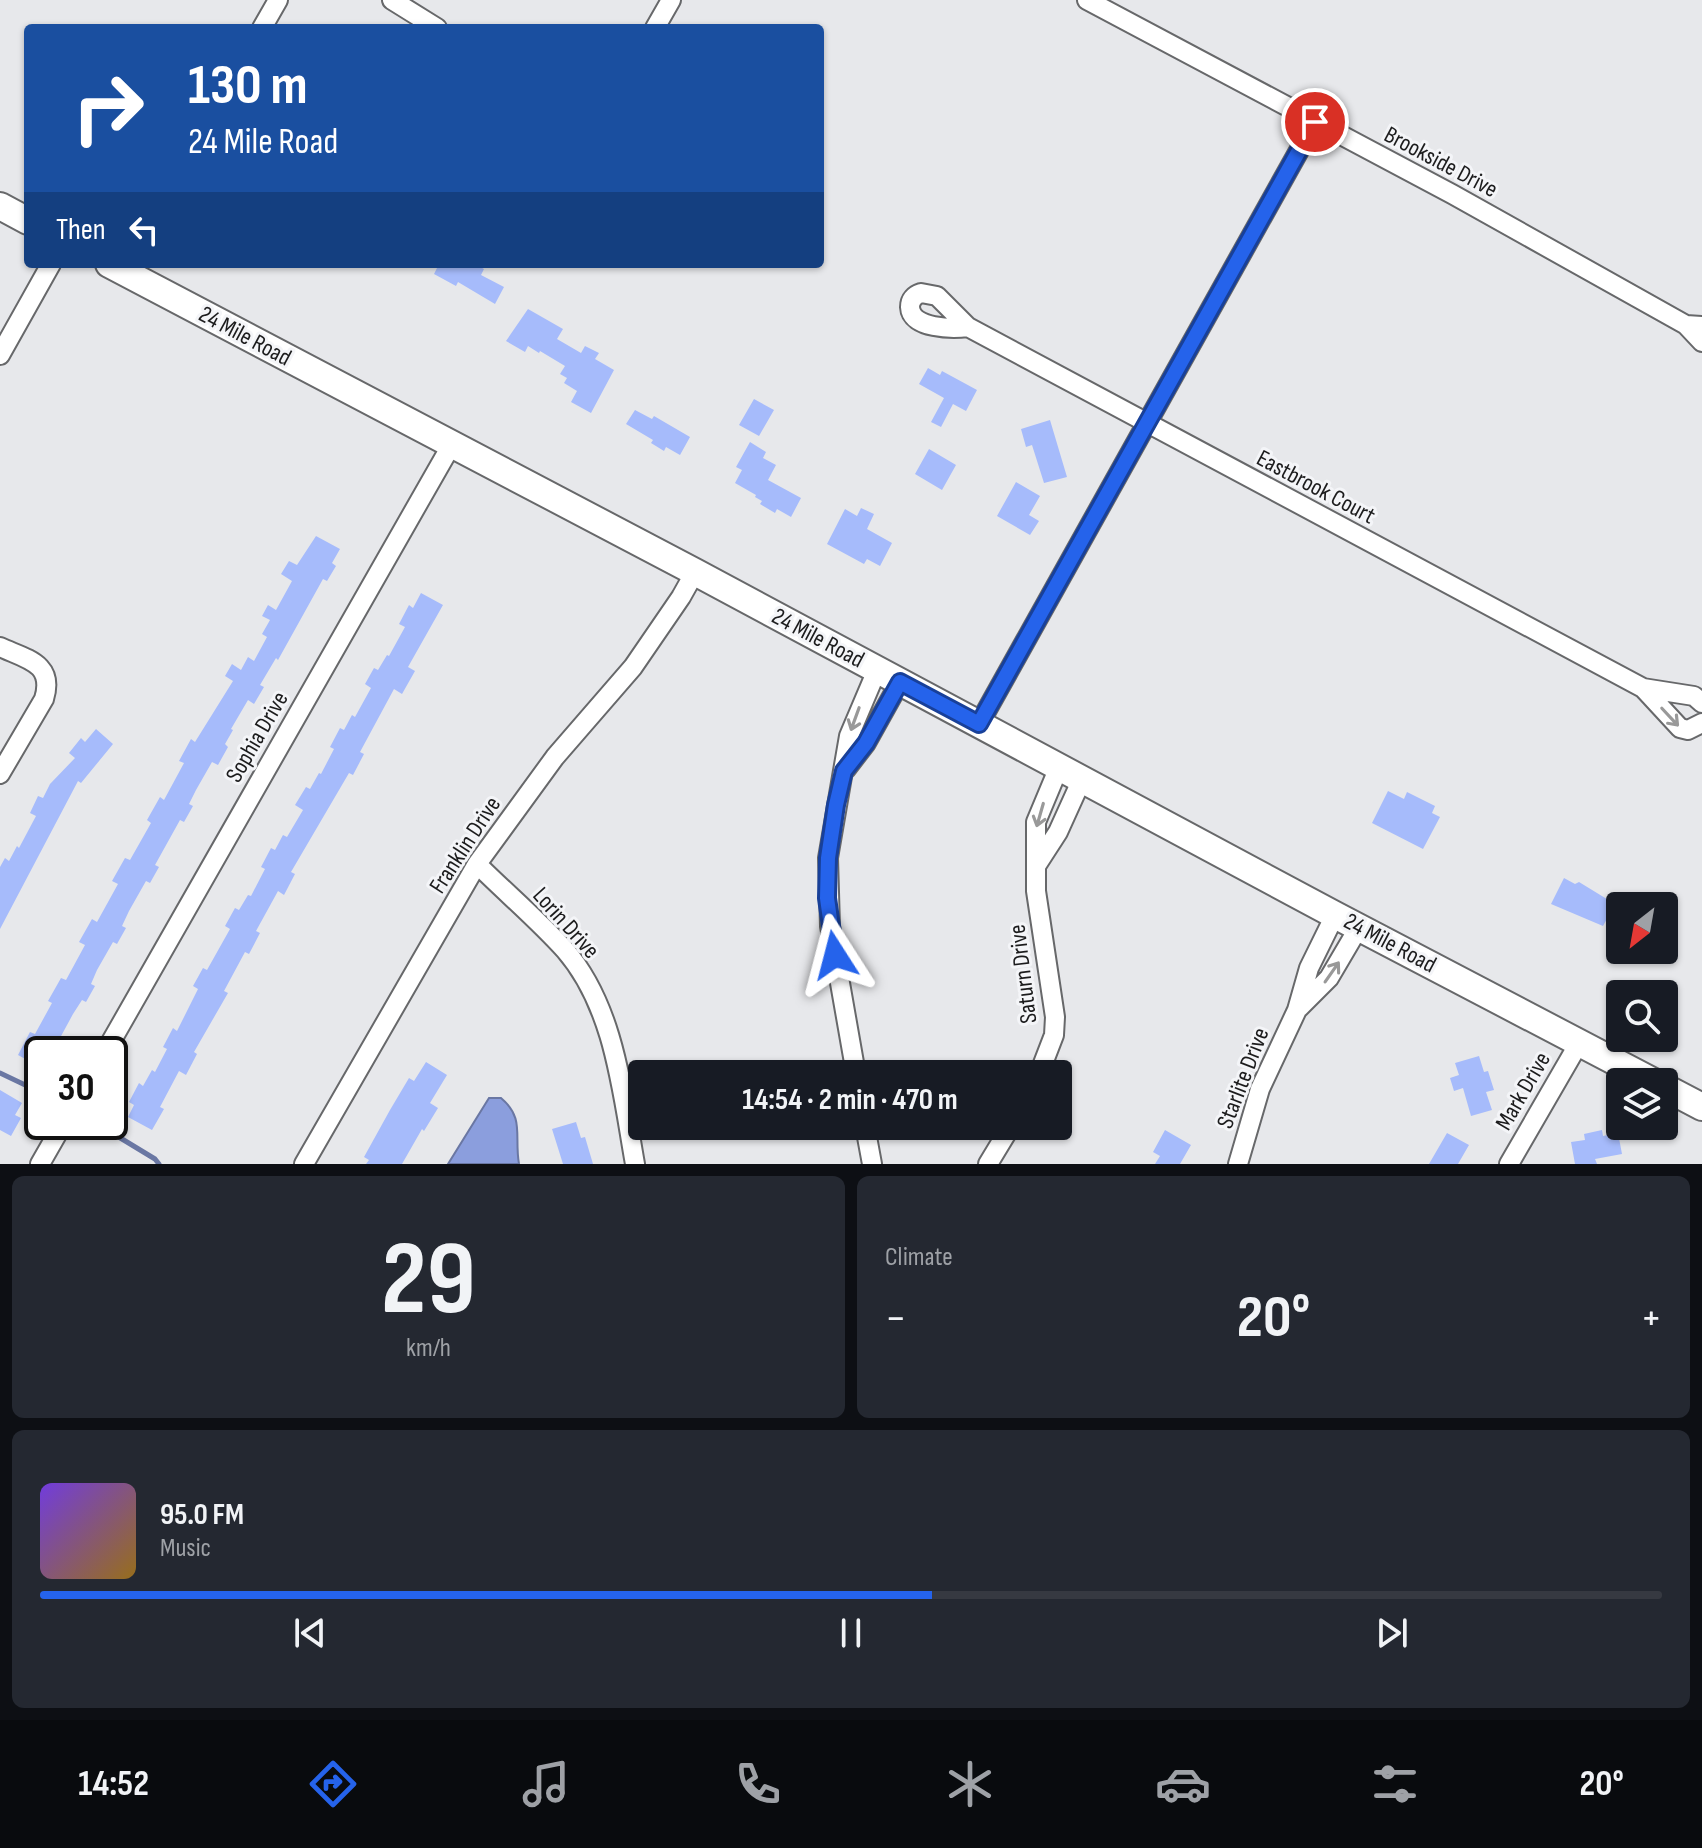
<!DOCTYPE html>
<meta charset="utf-8">
<style>
:root{--surface:#171b24;--page:#242831;--text:#f1f3f6;--muted:#9ea1a6;--line:#363941;--accent:#2563eb}
body{margin:0;font-family:"Sofia Sans Condensed",sans-serif;background:var(--page);color:var(--text);height:100vh;display:flex;flex-direction:column;font-size:30px;white-space:nowrap}
*{box-sizing:border-box;margin:0}
p{font-size:26px;color:var(--muted)}
.icon{flex:none;width:44px;height:44px;fill:none;stroke:currentColor;stroke-width:2;stroke-linecap:round;stroke-linejoin:round}
.map{position:relative;height:1164px;overflow:hidden}
.side{display:flex;flex-direction:column;gap:12px;padding:12px;background:#0d0f14;flex:1}
.side>*{flex:none}
.top-card{position:absolute;left:24px;top:24px;width:800px;height:244px;border-radius:8px;box-shadow:0 2px 6px #0004;background:#1a4fa0;color:#fff;overflow:hidden}
.needle{width:52px;rotate:211deg}
.buttons{position:absolute;left:1606px;top:892px;display:grid;gap:16px}
.buttons a{display:grid;place-items:center;width:72px;height:72px;border-radius:8px;background:var(--surface);box-shadow:0 2px 6px #0004;font-size:40px}
.speed{position:absolute;left:24px;top:1036px;display:flex;gap:16px;font-size:40px;font-weight:700;text-align:center}
.speed>*{display:grid;place-content:center;width:104px;height:104px;border-radius:50%;background:var(--surface);box-shadow:0 2px 6px #0004;line-height:1}
.speed .limit{border:4px solid #111;border-radius:12px;background:#fff;color:#111}
.pin{position:absolute;display:grid;place-items:center;width:68px;height:68px;color:#fff;margin:-34px;border:4px solid #fff;border-radius:50%;box-shadow:0 2px 8px #0007}
.me{position:absolute;width:88px;margin:-44px;rotate:351deg;stroke-linejoin:round;filter:drop-shadow(0 0 6px #0008)}
.turn{display:flex;align-items:center;gap:28px;height:168px;padding:0 32px;font-size:36px}
.turn .icon{width:104px;height:104px;stroke-width:2.5}
.turn b{display:block;font-size:56px;line-height:68px}
.then{display:flex;align-items:center;height:76px;padding:0 32px;background:#0003;gap:16px;font-size:30px}
.big{font-size:60px;font-weight:700;line-height:1.1}
.side .widget{flex:1;display:flex;flex-direction:column;justify-content:center;gap:12px;min-width:0;padding:0 28px;border-radius:12px;background:var(--page)}
.side .dial{align-items:center;gap:0}
.dial b{font-size:104px;line-height:1}
.song{display:flex;align-items:center;gap:24px}
.cover{width:96px;height:96px;border-radius:12px;background:linear-gradient(135deg,hsl(260 70% 55%),hsl(40 70% 35%))}
.played{height:8px;border-radius:4px;background:linear-gradient(90deg,var(--accent) 55%,var(--line) 55%)}
.keys{display:flex;justify-content:space-around;direction:ltr}
.heat{display:flex;justify-content:space-between;align-items:center;font-size:44px;direction:ltr}
.side .tiles{flex:1;display:grid;gap:12px;grid-template-columns:1fr 1fr}
.widget:last-child{grid-column:span 2}
.trip{position:absolute;left:628px;top:1060px;width:444px;height:80px;border-radius:8px;background:var(--surface);box-shadow:0 2px 6px #0004;font-weight:700;line-height:80px;text-align:center}
.tab-bar{display:flex;height:128px;justify-content:space-around;align-items:center;background:#090b0e;color:var(--muted)}
.tab-bar .icon{width:56px;height:56px}
.tab-bar .current{color:var(--accent)}
.tab-bar b{font-size:36px;color:var(--text)}
.map>svg:first-child{display:block}
.water{fill:#8b9edd;stroke:#6a77a3;stroke-width:2}
.lines{fill:none;stroke-linecap:round;stroke-linejoin:round}
.stream{stroke:#6a77a3;stroke-width:5}
.building{fill:#a6bbfb}
.street-casing{stroke:#67686a;stroke-width:22}
.secondary-casing{stroke:#67686a;stroke-width:30}
.street{stroke:#fff;stroke-width:18}
.secondary{stroke:#fff;stroke-width:26}
.oneway{stroke:#999}
.route-casing{stroke:#184099;stroke-width:20}
.route{stroke:#2563eb;stroke-width:14}
.labels{text-anchor:middle;dominant-baseline:central;stroke-width:6;stroke-linejoin:round;paint-order:stroke}
.street-label{font-size:24px;fill:#1c1c1d;stroke:#f4f5f8}
</style>
<div class="map">
<svg width="1702" height="1164" viewBox="0 0 1702 1164">
<rect width="100%" height="100%" fill="#e7e8eb"/>
<path class="water" d="M489,1098H501C525,1118 514,1136 519,1164H448Z"/>
<g class="lines">
<path class="stream" d="M0,1073L42,1093
M94,1122L155,1159L159,1164"/>
</g>
<path class="building" d="M439,264H475L484,269L481,275L504,287L495,304L458,282L456,286L434,274Z
M528,309L563,329L557,339L581,353L585,346L599,353L595,359L614,370L591,413L571,402L577,391L564,383L567,378L560,374L565,366L540,351L539,353L528,346L525,352L506,341Z
M928,368L940,375L942,371L977,390L966,411L953,404L941,427L931,422L944,398L919,384Z
M754,399L774,410L759,436L739,425Z
M635,410L652,419L654,416L690,437L680,455L666,447L664,451L651,443L653,440L626,424Z
M1050,420L1067,477L1044,483L1032,445L1026,447L1021,429Z
M750,442L766,452L763,458L776,465L768,480L801,498L791,517L777,509L775,513L760,504L762,501L755,497L756,495L735,483L742,470L736,467Z
M929,449L956,465L942,490L915,474Z
M1016,482L1040,496L1029,515L1039,521L1030,535L997,516Z
M861,508L874,514L867,529L892,543L880,566L867,559L864,564L827,544L845,509L857,516Z
M316,536L340,549L332,563L336,566L327,581L323,579L278,660L276,658L260,685L264,687L254,704L248,700L231,729L233,730L225,744L228,747L218,765L212,762L196,790L189,804L193,806L184,822L180,820L155,865L159,867L150,883L146,881L129,911L122,926L126,928L117,944L113,942L97,970L91,984L95,986L86,1002L82,1000L73,1014L60,1038L64,1041L56,1054H42V1068L18,1055L30,1032L35,1034L52,1003L48,1001L61,978L66,980L85,945L79,942L92,919L97,922L118,884L112,881L125,858L130,860L151,823L147,820L160,797L164,800L184,763L179,761L191,739L195,742L233,681L225,676L232,664L241,670L248,657L254,661L267,637L262,634L270,620L262,616L268,605L276,610L292,581L281,574L289,561L297,565Z
M421,593L443,605L408,667L415,671L402,694L394,689L360,752L364,754L353,775L349,773L291,872L295,874L284,895L278,891L256,931L260,933L249,954L245,952L224,991L228,993L194,1052L197,1054L186,1075L179,1071L160,1107L164,1109L152,1130L128,1117L134,1105L129,1102L139,1083L143,1086L152,1070L155,1072L167,1049L163,1047L173,1028L177,1031L198,989L193,986L203,968L207,970L230,929L225,926L235,908L239,910L248,895L251,896L265,869L261,867L271,848L275,850L283,835L287,837L303,810L295,805L306,787L310,789L319,773L321,774L334,749L330,747L340,728L344,730L352,715L355,717L371,688L365,684L374,668L378,670L387,655L389,656L405,627L399,624L409,605L413,608Z
M96,729L113,744L81,783L78,781L0,929V867L5,858L9,861L17,846L19,848L36,816L30,813L38,796L43,798L50,784L75,758L69,753L81,738L85,742Z
M1388,791L1404,799L1407,792L1435,806L1432,813L1440,817L1423,849L1372,823Z
M1564,878L1575,884L1579,882L1615,904L1603,926L1551,904Z
M1479,1056L1484,1072L1488,1071L1494,1090L1486,1092L1492,1110L1471,1116L1463,1088L1454,1091L1450,1078L1459,1075L1455,1063Z
M426,1062L447,1075L430,1103L438,1108L424,1131L422,1129L402,1164H366L369,1160L364,1157L390,1110L409,1078L414,1081Z
M0,1090L22,1103L15,1115L21,1118L11,1136L0,1130Z
M576,1122L581,1138L585,1137L593,1164H563L552,1129Z
M1165,1130L1191,1145L1180,1164H1155L1160,1156L1153,1152Z
M1602,1130L1603,1136L1618,1133L1622,1154L1595,1159L1597,1164H1575L1571,1142L1585,1140L1584,1134Z
M1447,1133L1469,1145L1458,1164H1429Z"/>
<g class="lines">
<g class="street-casing">
<path id="street" d="M392,0L437,28
M1087,0L1452,194L1686,325
M262,28L278,0
M655,28L671,0
M1702,326L1686,325L1702,342
M968,327C953,329 911,329 910,307C910,299 915,295 921,293L937,296L968,327L1643,688L1680,728L1688,730L1702,723
M0,355L51,264
M0,647C26,659 55,663 44,699L0,774
M1643,688L1694,696L1702,703
M979,724L1315,122
M846,769L866,743L900,682
M477,864C506,893 538,920 565,950C615,1008 622,1092 635,1164
M1036,866L1058,832L1082,779
M1299,1008L1329,978L1359,927
M104,1054L452,444
M856,1074L830,926L828,858L849,736L877,670
M1039,1074L1054,1035L1055,1017L1036,891V822L1059,767
M865,1126L872,1164
M40,1164L64,1122
M304,1164L477,864L555,757L633,667L681,597L695,572
M988,1164L1011,1126
M1238,1164L1260,1089L1297,1010L1309,968L1335,915
M1509,1164L1579,1043"/>
</g>
<g class="secondary-casing">
<path id="secondary" d="M0,206L28,221
M109,264L695,572L1335,915L1654,1082
M1664,1087L1702,1107"/>
</g>
<use href="#street" class="street"/>
<use href="#secondary" class="secondary"/>
</g>
<defs><path id="oneway-shaft" d="M-6 0H5M1.5-3L5.5 0L1.5 3" fill="none" stroke-width="1.6" stroke-linecap="round" stroke-linejoin="round" transform="scale(2)"/></defs>
<g class="oneway">
<use href="#oneway-shaft" transform="translate(1670 717) rotate(47)"/>
<use href="#oneway-shaft" transform="translate(855 719) rotate(110)"/>
<use href="#oneway-shaft" transform="translate(1040 815) rotate(106)"/>
<use href="#oneway-shaft" transform="translate(1332 972) rotate(-55)"/>
</g>
<g class="lines">
<g class="route-casing">
<path id="route" d="M835,955L827,898L828,858L836,805L844,771L866,743L900,682L979,724L1315,122"/>
</g>
<use href="#route" class="route"/>
</g>
<g class="labels">
<g class="street-label">
<text transform="translate(1441 162) rotate(28)">Brookside Drive</text>
<text transform="translate(245 336) rotate(28)">24 Mile Road</text>
<text transform="translate(1316 487) rotate(28)">Eastbrook Court</text>
<text transform="translate(818 638) rotate(28)">24 Mile Road</text>
<text transform="translate(257 737) rotate(-60)">Sophia Drive</text>
<text transform="translate(465 845) rotate(-57)">Franklin Drive</text>
<text transform="translate(566 923) rotate(48)">Lorin Drive</text>
<text transform="translate(1390 943) rotate(28)">24 Mile Road</text>
<text transform="translate(1023 974) rotate(-97)">Saturn Drive</text>
<text transform="translate(1243 1078) rotate(-69)">Starlite Drive</text>
<text transform="translate(1523 1091) rotate(-60)">Mark Drive</text>
</g>
</g>
</svg>
<div class="buttons">
<a><svg class="needle" viewBox="-14 -14 28 28"><path d="M0-13l5 13h-10z" fill="#e53935"/><path d="M0 13l5-13h-10z" fill="#9ea1a6"/></svg></a>
<a><svg class="icon" aria-label="search" viewBox="0 0 24 24"><circle cx="10" cy="10" r="6"/><path d="M15 15l6 6"/></svg></a>
<a><svg class="icon" aria-label="layers" viewBox="0 0 24 24"><path d="M12 4l9 5-9 5-9-5zM3 14l9 5 9-5"/></svg></a>
</div>
<div class="speed"><div class="limit">30</div></div>
<div class="pin" style="left:1315px;top:122px;background:#d93025"><svg class="icon" aria-label="arrive" viewBox="0 0 24 24"><path d="M6 21V4h12l-3 4 3 4H6"/></svg></div>
<svg class="me" style="left:835px;top:955px" viewBox="-20 -20 40 40"><path d="M0-17L14 15 0 8-14 15z" fill="#2563eb" stroke="#fff" stroke-width="4"/></svg>
<div class="trip">14:54 · 2 min · 470 m</div>
<div class="top-card">
<div class="turn"><svg class="icon" aria-label="right" viewBox="0 0 24 24"><path d="M7 20v-9h11M14 6l5 5-5 5"/></svg><div><b>130 m</b>24 Mile Road</div></div>
<div class="then">Then<svg class="icon" aria-label="left" viewBox="0 0 24 24"><path d="M17 20v-9H6M10 6l-5 5 5 5"/></svg></div>
</div>
</div>
<section class="side">
<div class="tiles">
<div class="widget dial"><b>29</b><p>km/h</p></div>
<div class="widget"><p>Climate</p>
<div class="heat"><a>−</a><b class="big">20°</b><a>+</a></div>
</div>
<div class="widget">
<div class="song"><i class="cover"></i><div><b>95.0 FM</b><p>Music</p></div></div>
<div class="played"></div>
<div class="keys"><svg class="icon" aria-label="previous" viewBox="0 0 24 24"><path d="M18 5L8 12l10 7zM5 5v14"/></svg><svg class="icon" aria-label="pause" viewBox="0 0 24 24"><path d="M8 5v14M16 5v14"/></svg><svg class="icon" aria-label="next" viewBox="0 0 24 24"><path d="M6 5l10 7-10 7zM19 5v14"/></svg></div>
</div>
</div>
</section>
<nav class="tab-bar">
<b>14:52</b>
<svg class="icon current" aria-label="directions" viewBox="0 0 24 24"><path d="M12 3l9 9-9 9-9-9zM9 14v-3h6M13 9l2 2-2 2"/></svg>
<svg class="icon" aria-label="music" viewBox="0 0 24 24"><path d="M9 18V5l10-2v13"/><circle cx="6" cy="18" r="3"/><circle cx="16" cy="16" r="3"/></svg>
<svg class="icon" aria-label="phone" viewBox="0 0 24 24"><path d="M5 4h4l2 5-3 2q2 4 5 5l2-3 5 2v4C11 20 4 13 5 4z"/></svg>
<svg class="icon" aria-label="climate" viewBox="0 0 24 24"><path d="M12 3v18M4 7l16 10M4 17L20 7"/></svg>
<svg class="icon" aria-label="car" viewBox="0 0 24 24"><path d="M5 17H2v-5l4-1 3-4h7l3 4 3 1v5h-3M9 17h6M6 11h13"/><circle cx="7" cy="17" r="2"/><circle cx="17" cy="17" r="2"/></svg>
<svg class="icon" aria-label="filters" viewBox="0 0 24 24"><path d="M4 7h16M4 17h16"/><circle cx="9" cy="7" r="2"/><circle cx="15" cy="17" r="2"/></svg>
<b>20°</b>
</nav>
